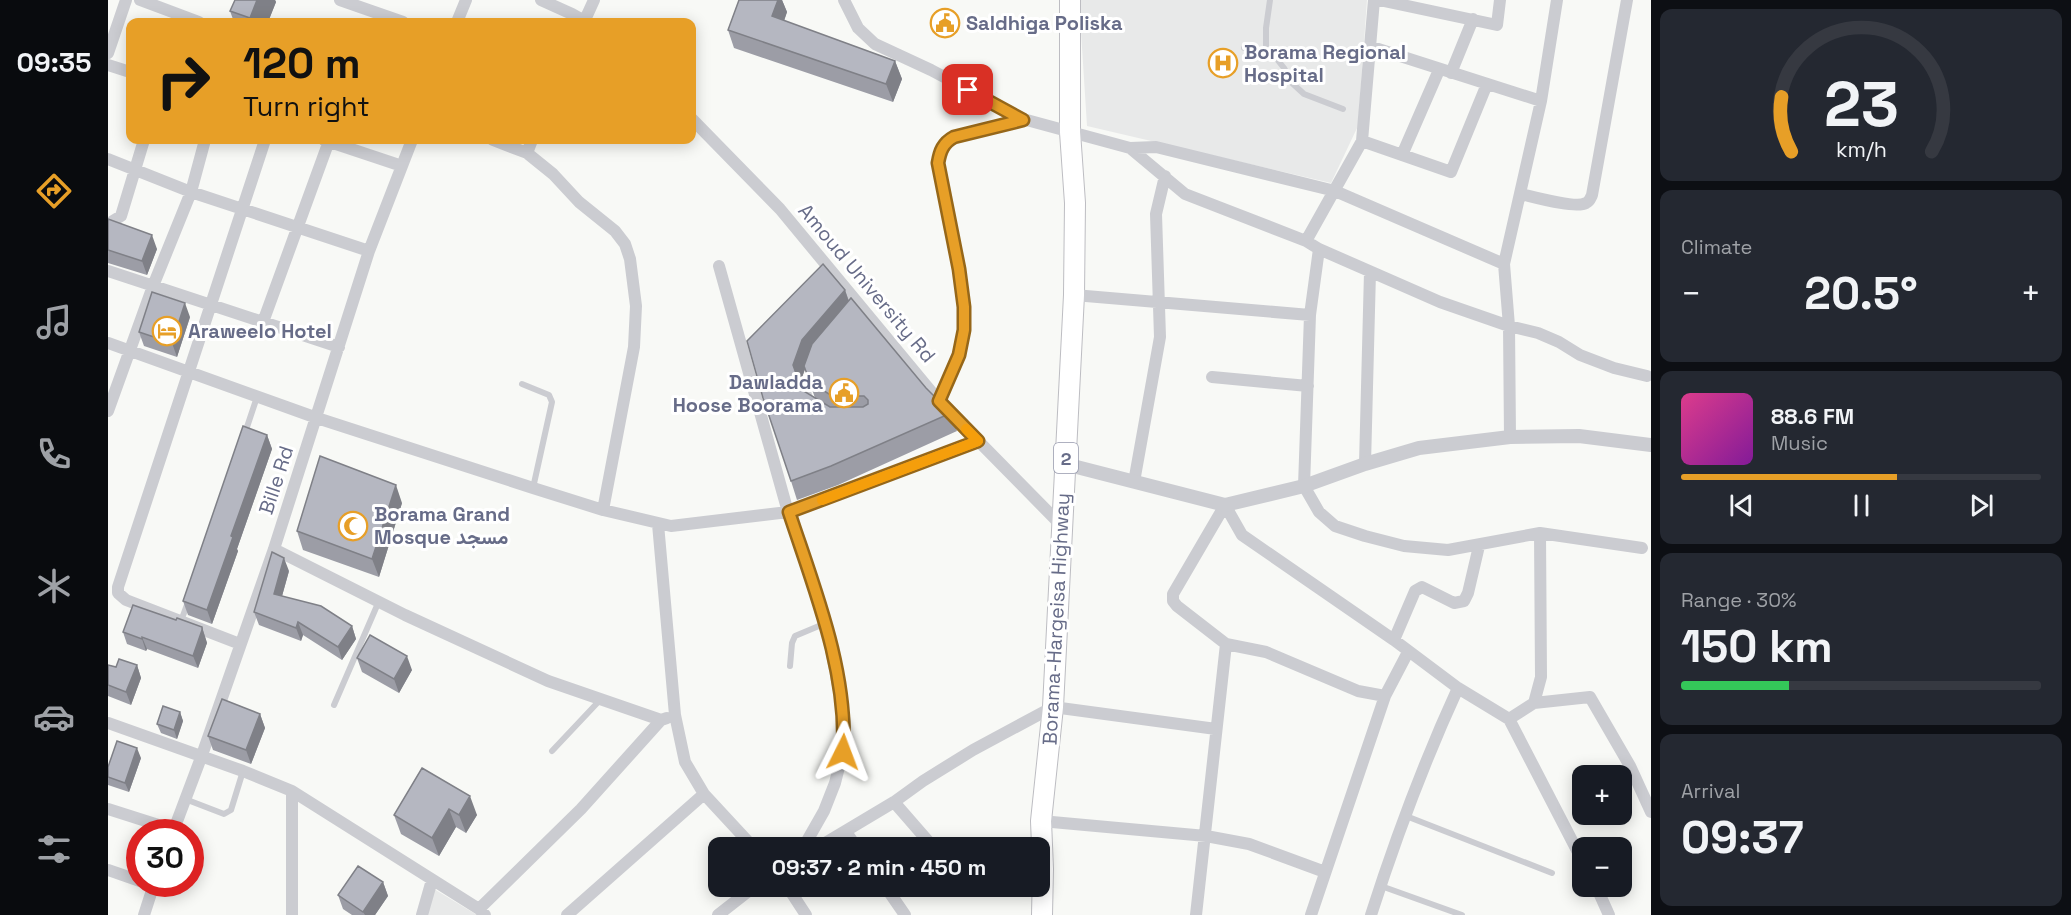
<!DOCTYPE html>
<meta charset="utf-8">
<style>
:root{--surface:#171b24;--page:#242831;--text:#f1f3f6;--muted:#9ea1a6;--line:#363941;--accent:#e79f27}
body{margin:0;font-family:"Space Grotesk",Vazirmatn,sans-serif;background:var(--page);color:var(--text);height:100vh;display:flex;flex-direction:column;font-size:22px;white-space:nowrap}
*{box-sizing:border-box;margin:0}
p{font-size:20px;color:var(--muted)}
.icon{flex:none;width:33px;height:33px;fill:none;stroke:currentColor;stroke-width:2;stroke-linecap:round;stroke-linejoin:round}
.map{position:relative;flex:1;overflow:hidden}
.drawer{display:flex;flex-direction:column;gap:9px;padding:9px;background:#0d0f14;width:420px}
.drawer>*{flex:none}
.top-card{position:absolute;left:18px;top:18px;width:570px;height:126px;border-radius:12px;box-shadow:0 3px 15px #0003;background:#e79f27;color:#111;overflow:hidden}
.controls{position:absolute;left:1464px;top:765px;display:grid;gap:12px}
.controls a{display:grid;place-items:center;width:60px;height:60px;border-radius:12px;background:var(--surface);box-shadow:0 3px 15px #0003;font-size:30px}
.speed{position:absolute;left:18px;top:819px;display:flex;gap:12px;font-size:30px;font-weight:700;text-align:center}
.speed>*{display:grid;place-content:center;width:78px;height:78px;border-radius:50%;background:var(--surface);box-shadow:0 3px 15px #0003;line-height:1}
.speed .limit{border:9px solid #d22;background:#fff;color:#111}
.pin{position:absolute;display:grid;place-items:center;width:51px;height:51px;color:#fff;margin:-26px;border-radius:12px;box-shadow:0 3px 9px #0006}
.me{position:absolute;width:66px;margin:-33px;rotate:3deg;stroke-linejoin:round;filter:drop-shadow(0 0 4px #0008)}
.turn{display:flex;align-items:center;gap:21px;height:126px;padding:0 18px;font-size:27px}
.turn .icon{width:78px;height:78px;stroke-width:2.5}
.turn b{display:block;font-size:42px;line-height:51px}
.big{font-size:45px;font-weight:600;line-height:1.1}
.drawer .widget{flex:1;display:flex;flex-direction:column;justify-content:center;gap:9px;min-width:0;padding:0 21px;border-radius:12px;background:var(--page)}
.drawer .dial{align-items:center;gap:0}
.dial svg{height:156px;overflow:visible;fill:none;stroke:var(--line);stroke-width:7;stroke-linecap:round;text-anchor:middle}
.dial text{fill:var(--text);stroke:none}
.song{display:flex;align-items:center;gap:18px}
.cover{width:72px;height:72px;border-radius:9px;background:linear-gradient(135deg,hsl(330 70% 55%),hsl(290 70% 35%))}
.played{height:6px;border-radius:3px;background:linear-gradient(90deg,var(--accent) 60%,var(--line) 60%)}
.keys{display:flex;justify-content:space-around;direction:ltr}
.heat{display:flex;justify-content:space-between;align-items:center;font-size:33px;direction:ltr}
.charge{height:9px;border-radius:4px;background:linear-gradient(90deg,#34c759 30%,var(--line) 0)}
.trip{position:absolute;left:600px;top:837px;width:342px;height:60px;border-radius:12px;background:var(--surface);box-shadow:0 3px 15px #0003;font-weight:600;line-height:60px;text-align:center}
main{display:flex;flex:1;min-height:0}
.tab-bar{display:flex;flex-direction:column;width:108px;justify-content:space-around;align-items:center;background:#090b0e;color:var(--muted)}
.tab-bar .icon{width:42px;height:42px}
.tab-bar .active{color:var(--accent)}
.tab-bar b{font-size:27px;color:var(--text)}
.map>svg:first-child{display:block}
.built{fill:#e8e9e9}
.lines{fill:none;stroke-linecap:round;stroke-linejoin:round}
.trunk-casing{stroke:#bdbdc2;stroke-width:22}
.service{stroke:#cbccd1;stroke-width:6}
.minor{stroke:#cbccd1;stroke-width:12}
.tertiary{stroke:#cbccd1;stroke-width:14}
.trunk{stroke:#fff;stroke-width:20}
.wall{fill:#9c9da6;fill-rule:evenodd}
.shaded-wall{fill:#7f8087}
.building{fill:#b5b7c1;stroke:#7f8087;stroke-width:1.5}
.route-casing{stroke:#966719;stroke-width:15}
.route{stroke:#e79f27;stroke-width:10}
.slow{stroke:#f59e0b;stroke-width:10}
.labels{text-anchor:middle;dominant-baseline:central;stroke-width:6;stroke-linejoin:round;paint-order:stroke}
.shield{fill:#fff;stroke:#9598ac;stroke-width:1.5}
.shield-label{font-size:18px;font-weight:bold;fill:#676c88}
.poi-label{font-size:20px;font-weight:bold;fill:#676c88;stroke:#fff;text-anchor:start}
.street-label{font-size:20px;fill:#676c88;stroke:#fff}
</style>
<main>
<nav class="tab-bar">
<b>09:35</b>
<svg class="icon active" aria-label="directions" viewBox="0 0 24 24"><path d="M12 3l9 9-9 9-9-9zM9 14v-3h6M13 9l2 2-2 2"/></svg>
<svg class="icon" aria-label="music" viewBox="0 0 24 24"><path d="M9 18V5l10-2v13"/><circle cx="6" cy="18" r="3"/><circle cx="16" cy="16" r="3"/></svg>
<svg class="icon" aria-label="phone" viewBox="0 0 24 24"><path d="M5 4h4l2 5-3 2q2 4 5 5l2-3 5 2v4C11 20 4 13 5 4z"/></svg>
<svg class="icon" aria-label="climate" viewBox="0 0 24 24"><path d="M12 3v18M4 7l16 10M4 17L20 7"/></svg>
<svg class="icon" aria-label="car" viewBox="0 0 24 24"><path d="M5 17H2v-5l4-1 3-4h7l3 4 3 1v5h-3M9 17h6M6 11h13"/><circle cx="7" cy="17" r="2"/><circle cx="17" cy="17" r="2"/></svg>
<svg class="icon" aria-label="filters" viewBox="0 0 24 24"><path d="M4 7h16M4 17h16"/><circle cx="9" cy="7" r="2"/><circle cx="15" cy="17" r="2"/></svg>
</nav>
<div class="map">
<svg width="1543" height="915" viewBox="0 0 1543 915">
<rect width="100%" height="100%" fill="#f8f9f6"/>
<path class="built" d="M971,0H1259L1250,126L1223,183L979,126Z
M326,889L369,915H319Z"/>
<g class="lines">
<g class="trunk-casing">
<path id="trunk" d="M934,915L935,869L933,821L945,707L966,295L967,203L962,132V0"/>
</g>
<path class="service" d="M1136,48L1158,52V28L1162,0
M1158,52L1168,58L1176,68L1184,83L1196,94L1235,109
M703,370L697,384L703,400
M414,384L441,395L444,402L425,488
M137,433L149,397
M73,621L80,602
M682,666L684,643L687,636L718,623
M226,705L271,601
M444,751L493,699
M77,799L116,814L123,810L135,771
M1298,816L1444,873
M1273,886L1354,915"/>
<path class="minor" d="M32,0L91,22
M232,0L295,22
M433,0L464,14L478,22
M736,0L750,28L767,44L823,70L915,119
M1271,0L1389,25L1392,0
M1449,0L1433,101L1396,264L1401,326L1430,333L1451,342L1472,355L1506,368L1539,376
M349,22L358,0
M476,22L486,0
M1264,47L1433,101
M0,53L18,0
M0,65L22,72
M1343,73L1365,19
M584,119L672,209L831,401L953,525
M216,140L294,166
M385,140L419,153L445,174L471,202L507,231L517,244L522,259L528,306L526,347L495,510
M1254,141L1343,172L1379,84
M1022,148L1048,147L1227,191L1396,264
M419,153L424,140
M1294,155L1331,70
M0,159L83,192L261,251
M1413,194C1426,197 1468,209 1478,203C1482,201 1482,199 1484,195L1519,0
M0,224L13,216L36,140
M1198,241L1254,141L1266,0
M1211,249L1202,315L1196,486L1211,512L1227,526L1257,536L1296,546L1340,550L1432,533L1534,548
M611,266L680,512L718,623L737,722L735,751L727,783L716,811L695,848
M0,271L231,347
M966,295L1202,315
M155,322L221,141
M0,343L209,418L425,488L495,510L563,526L680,512L870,441
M1104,377L1200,386
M831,401L851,355L856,330V307L851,269L830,163C831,150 835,143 846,137L915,119L1022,148L1077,194L1198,241L1211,249L1332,302L1401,326L1402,437
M0,411L45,286L83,192L97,140
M1257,464L1262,272
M1026,482L1052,337L1048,214L1057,176
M550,524L567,715L577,762L596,794L646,848
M166,549L297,615L440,681L553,720
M1286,640L1307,591L1314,587L1346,603L1356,601L1360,593L1371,546
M132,644L18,600L10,593V587L157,140
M1118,644L1158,652L1250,691L1277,696
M1426,703L1482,697L1522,766L1543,812
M1401,719L1426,703L1433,677L1432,533
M0,723L135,771L184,791L371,909L377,915
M184,791V915
M786,802L826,848
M0,809L66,830
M933,821L1098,836L1141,844L1217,872
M65,832L94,755L166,549L261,251L304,140
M738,832L749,848
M709,848L786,802L815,781L865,750L945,707L1108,729
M0,870L32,881
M679,886L698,915
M777,886L797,915
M1488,886L1501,915
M371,909L473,809L553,720L559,718
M36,915L46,884
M314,915L324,880
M459,915L596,794
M610,915L647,886
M1088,915L1118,644L1069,606L1065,601V594L1117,505L1134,535L1286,640L1350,688L1401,719L1474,860
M1203,915L1277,696L1300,652
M1263,915C1288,837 1316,762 1350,688"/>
<path class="tertiary" d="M957,464L1117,505L1196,486L1257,464L1311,448L1402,437L1471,436L1543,445"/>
<use href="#trunk" class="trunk"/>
</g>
<path class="wall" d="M127,0H167L168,2L160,22H126L122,11Z
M631,0H674L679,12L676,21L787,61L794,79L785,102L626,48L620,30Z
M0,219L49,249L39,275L0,263Z
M737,290L741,301L818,388L843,413L849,431L730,485L689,500L683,481L639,341ZM697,369L707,398L694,390L692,383Z
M82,317L69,357L36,346L31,332Z
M159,435L164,449L129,549L130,551L104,624L80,615L75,601Z
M294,503L271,577L195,550L189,531Z
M181,571L174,596L244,626L248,639L234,660L195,635L193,641L151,625L146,612Z
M68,620L94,627L99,643L90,668L39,649L38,651L19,644L15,632Z
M249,658L304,670L291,693L254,672Z
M0,665L8,667L29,665L33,678L23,705L0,696V697Z
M72,712L75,721L69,739L53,733L49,724Z
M152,714L157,728L143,764L105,750L100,736Z
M33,758L21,792L0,785V767Z
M314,768L369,815L358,833L348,827L331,856L293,834L286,815Z
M275,882L280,896L267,915H244L235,909L230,895Z"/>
<path class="shaded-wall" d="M149,0H167L168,2L160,22H143L142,18Z
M670,0H674L679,12L671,35L664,16Z
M787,61L794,79L785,102L778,84Z
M44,235L49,249L39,275L34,261Z
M737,290L743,308L701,358L692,383L685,365L694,340Z
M77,303L82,317L69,357L64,343Z
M159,435L164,449L129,549L130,551L104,624L99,610L123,536Z
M288,485L294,503L271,577L264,559Z
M176,558L181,571L171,607L166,594Z
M190,622L195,635L193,641L188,628Z
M244,626L248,639L234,660L230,647Z
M94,627L99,643L90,668L85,656Z
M34,637L39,649L38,651L34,639Z
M299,656L304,670L291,693L286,679Z
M29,665L33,678L23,705L18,692Z
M72,712L75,721L69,739L66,730Z
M152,714L157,728L143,764L138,750Z
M29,748L33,758L21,792L17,783Z
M362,796L369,815L358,833L351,815Z
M341,809L348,827L331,856L324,838Z
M275,882L280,896L267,915H257L255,912Z"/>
<path class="building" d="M127,0H149L142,18L122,11Z
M631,0H670L664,16L787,61L778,84L620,30Z
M0,219L44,235L34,261L0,250Z
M715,264L737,290L694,340L685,365L694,390L722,407H755L760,404V400L756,396H724L702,382L696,366L704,344L743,298L818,388L843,413L723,466L683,481L655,398L639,341Z
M44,292L77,303L64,343L31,332Z
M135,426L159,435L123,536L125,537L99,610L75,601Z
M212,456L288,485L264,559L189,531Z
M164,552L176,558L166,594L213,606L244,626L230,647L190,622L188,628L146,612Z
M25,605L68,620L69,618L94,627V630L85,656L34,637V639L15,632Z
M262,635L299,656L286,679L249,658Z
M11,659L29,665L18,692L0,685V665L8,667Z
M114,699L152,714L138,750L100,736Z
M55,706L72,712L66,730L49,724Z
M9,741L29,748L17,783L0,777V767Z
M314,768L362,796L351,815L341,809L324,838L286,815Z
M250,866L275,882L255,912L230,895Z"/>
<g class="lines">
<g class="route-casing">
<path id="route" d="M735,752C740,671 706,588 681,512L870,441L831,401L851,355L856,330V307L851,269L830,163C832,151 835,143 846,137L915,120L860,90"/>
</g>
<use href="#route" class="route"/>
<path class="slow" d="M714,500L870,441L858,429"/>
</g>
<defs>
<g id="civic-ring" transform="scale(1.5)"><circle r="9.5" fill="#fff" stroke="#e79f27" stroke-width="1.5"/><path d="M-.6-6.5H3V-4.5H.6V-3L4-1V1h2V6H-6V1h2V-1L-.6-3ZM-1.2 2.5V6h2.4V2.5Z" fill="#e79f27"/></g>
<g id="hospital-ring" transform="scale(1.5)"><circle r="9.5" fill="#fff" stroke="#e79f27" stroke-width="1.5"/><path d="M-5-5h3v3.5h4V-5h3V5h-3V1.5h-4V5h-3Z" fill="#e79f27"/></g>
<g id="hotel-ring" transform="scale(1.5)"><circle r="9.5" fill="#fff" stroke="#e79f27" stroke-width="1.5"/><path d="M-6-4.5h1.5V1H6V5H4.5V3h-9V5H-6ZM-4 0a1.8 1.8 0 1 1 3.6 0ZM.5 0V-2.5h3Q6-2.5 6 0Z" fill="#e79f27"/></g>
<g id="mosque-ring" transform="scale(1.5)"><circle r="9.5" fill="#fff" stroke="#e79f27" stroke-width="1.5"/><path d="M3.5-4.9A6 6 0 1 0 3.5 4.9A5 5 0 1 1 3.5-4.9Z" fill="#e79f27"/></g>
</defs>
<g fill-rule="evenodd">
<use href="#civic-ring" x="837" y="23"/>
<use href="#hospital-ring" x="1115" y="63"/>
<use href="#hotel-ring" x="59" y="331"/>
<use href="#civic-ring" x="736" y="393"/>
<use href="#mosque-ring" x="245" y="526"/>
</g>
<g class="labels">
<rect class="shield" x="946" y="443" width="24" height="30" rx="4.5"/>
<g class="shield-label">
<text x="958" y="458">2</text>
</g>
<g class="poi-label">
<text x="858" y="23">Saldhiga Poliska</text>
<text x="1136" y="52">Borama Regional<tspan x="1136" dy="23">Hospital</tspan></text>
<text x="80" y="331">Araweelo Hotel</text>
<text x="715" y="382" text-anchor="end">Dawladda<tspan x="715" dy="23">Hoose Boorama</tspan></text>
<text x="266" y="514">Borama Grand<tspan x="266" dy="23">Mosque مسجد</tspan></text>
</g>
<g class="street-label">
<text transform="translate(759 283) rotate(50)">Amoud University Rd</text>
<text transform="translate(168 480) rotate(-72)">Bille Rd</text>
<text transform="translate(948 619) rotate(-87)">Borama-Hargeisa Highway</text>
</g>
</g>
</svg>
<div class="controls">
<a>+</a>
<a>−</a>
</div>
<div class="speed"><div class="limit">30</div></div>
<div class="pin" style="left:860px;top:90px;background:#d93025"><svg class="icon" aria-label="arrive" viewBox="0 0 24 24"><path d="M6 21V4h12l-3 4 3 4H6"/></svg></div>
<svg class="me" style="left:735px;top:752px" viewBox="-20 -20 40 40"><path d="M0-17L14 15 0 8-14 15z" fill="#e79f27" stroke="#fff" stroke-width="4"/></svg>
<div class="trip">09:37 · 2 min · 450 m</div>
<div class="top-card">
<div class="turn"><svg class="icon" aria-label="right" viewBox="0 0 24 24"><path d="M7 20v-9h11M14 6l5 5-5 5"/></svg><div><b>120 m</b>Turn right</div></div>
</div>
</div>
<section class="drawer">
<div class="widget dial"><svg viewBox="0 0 100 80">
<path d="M14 69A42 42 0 1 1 86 69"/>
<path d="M14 69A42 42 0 0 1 9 41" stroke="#e79f27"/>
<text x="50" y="56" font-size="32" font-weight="700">23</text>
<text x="50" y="72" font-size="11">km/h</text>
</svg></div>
<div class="widget"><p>Climate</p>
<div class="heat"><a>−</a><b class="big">20.5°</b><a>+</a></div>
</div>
<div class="widget">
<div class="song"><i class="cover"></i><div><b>88.6 FM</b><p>Music</p></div></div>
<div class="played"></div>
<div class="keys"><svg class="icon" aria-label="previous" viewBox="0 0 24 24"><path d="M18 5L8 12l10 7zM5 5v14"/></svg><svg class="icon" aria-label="pause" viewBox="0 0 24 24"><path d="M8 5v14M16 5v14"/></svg><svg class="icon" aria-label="next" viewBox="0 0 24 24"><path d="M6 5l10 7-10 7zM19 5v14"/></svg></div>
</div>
<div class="widget"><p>Range · 30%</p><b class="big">150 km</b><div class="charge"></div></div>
<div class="widget"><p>Arrival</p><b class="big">09:37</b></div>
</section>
</main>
